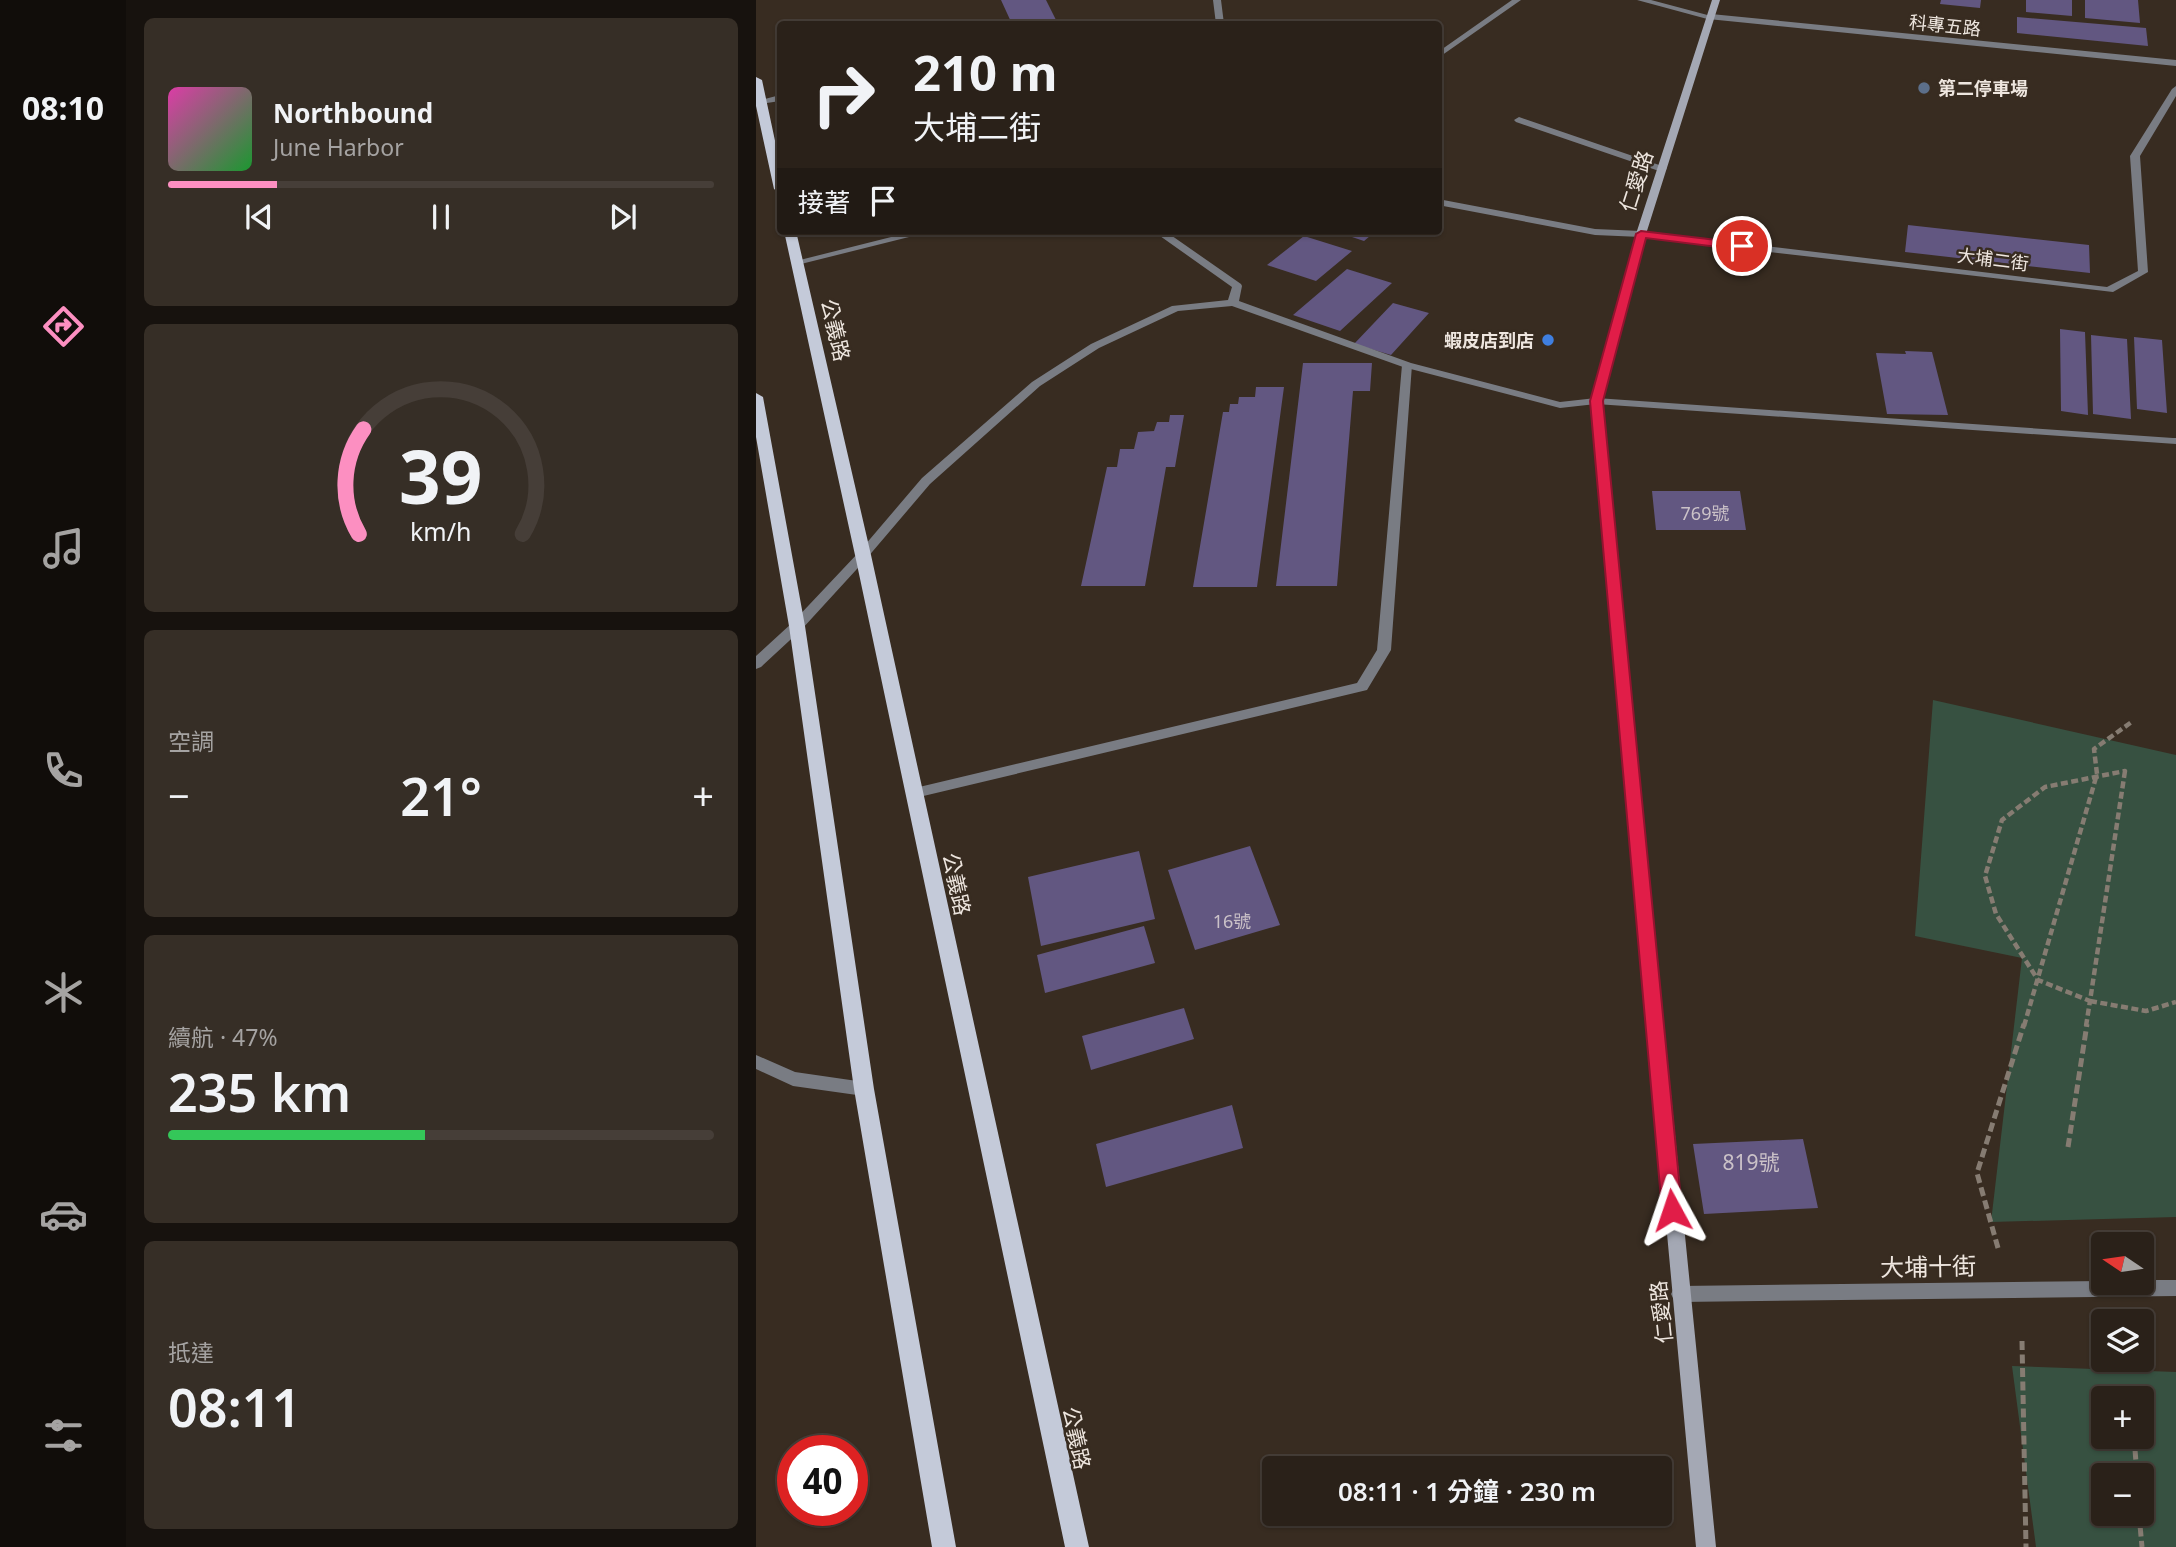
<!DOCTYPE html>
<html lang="zh-TW">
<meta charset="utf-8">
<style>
:root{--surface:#2a2119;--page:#362e26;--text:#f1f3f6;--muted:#a5a3a2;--line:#463e38;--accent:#fc8fc1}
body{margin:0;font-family:"Noto Sans","Noto Sans TC",sans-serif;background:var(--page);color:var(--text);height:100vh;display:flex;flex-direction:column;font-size:26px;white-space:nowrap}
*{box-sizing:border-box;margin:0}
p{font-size:23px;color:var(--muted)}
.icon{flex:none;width:38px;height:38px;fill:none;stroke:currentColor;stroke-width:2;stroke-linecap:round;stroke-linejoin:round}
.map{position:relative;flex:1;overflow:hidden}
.side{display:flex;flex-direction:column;gap:18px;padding:18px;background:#17120e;width:630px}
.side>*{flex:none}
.top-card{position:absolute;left:21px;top:21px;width:665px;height:214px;border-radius:7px;box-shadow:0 2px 5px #0004,0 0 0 2px var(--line);background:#2a2119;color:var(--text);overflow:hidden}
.needle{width:46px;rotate:283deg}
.fabs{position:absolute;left:1335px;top:1232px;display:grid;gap:14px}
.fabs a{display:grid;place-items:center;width:63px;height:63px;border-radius:7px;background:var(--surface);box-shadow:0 2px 5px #0004,0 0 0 2px var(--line);font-size:35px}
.speed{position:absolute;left:21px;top:1435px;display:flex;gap:14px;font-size:35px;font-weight:700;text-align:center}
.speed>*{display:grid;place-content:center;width:91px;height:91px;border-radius:50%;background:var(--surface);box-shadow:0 2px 5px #0004,0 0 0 2px var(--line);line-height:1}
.speed .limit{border:10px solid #d22;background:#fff;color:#111}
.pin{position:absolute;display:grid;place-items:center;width:60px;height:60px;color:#fff;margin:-30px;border:4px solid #fff;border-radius:50%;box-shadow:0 2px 7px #0007}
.me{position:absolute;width:77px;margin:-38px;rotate:355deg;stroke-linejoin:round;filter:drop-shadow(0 0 5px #0008)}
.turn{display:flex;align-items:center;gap:24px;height:147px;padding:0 21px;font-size:32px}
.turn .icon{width:91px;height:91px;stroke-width:2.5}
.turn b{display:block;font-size:49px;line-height:60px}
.then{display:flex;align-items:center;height:66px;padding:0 21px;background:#0003;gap:14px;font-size:26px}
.big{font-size:52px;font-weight:600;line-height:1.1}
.side .tile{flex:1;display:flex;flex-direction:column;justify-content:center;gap:10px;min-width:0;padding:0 24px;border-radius:10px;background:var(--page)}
.side .dial{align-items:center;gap:0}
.dial svg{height:182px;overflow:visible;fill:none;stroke:var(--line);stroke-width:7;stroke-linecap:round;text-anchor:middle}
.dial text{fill:var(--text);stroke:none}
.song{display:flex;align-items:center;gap:21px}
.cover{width:84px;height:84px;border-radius:10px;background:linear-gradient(135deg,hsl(320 70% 55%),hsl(130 70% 35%))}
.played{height:7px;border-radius:4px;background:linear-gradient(90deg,var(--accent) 20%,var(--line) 20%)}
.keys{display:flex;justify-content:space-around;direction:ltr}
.heat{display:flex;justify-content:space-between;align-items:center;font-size:38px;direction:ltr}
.charge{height:10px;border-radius:5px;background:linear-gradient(90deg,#34c759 47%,var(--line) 0)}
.trip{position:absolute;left:506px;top:1456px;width:410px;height:70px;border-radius:7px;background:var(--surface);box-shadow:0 2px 5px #0004,0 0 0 2px var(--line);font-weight:600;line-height:70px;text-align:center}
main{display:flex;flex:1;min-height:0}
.tabs{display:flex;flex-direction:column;width:126px;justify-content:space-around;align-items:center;background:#110d0a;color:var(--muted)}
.tabs .icon{width:49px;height:49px}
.tabs .current{color:var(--accent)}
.tabs b{font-size:32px;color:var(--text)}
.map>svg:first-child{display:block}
.green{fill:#375141;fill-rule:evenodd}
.building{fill:#625781}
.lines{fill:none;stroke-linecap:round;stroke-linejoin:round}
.path-far1{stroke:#867c72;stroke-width:4.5;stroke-dasharray:7 3.5;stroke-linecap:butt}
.path{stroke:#867c72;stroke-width:5;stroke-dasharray:9 4.5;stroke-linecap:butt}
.lane{fill:#797c83;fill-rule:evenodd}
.street{fill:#797c83;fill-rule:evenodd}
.secondary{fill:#a4a8b4;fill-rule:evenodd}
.primary{fill:#c4cad9;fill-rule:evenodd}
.route{fill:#e11d48;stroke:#92132f;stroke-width:2}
.service-dot{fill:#5c6f8a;stroke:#382c21;stroke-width:2.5}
.shop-dot{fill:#3f7fe0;stroke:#382c21;stroke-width:2.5}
.labels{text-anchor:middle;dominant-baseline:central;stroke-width:5;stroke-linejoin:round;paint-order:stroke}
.far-street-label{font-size:18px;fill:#eee6df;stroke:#382c21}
.far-poi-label{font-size:18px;font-weight:bold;fill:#eee6df;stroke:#382c21;text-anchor:start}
.number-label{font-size:18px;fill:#cbc2c8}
.street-label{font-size:21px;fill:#eee6df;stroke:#382c21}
.near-number-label{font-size:21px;fill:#cbc2c8}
.near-street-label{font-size:24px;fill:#eee6df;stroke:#382c21}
</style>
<main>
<nav class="tabs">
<b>08:10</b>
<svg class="icon current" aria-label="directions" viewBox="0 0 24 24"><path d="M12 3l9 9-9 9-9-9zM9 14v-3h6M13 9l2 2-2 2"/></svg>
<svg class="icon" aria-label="music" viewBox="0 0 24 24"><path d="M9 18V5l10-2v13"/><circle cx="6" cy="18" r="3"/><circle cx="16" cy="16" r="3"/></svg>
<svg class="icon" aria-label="phone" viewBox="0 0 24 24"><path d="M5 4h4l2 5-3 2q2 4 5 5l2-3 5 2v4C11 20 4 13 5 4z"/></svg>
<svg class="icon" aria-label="climate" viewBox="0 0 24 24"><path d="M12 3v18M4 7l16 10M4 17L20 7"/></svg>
<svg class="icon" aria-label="car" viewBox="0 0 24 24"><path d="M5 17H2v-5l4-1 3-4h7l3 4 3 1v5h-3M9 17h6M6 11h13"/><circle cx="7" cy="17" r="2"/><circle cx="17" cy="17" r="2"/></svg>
<svg class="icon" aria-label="filters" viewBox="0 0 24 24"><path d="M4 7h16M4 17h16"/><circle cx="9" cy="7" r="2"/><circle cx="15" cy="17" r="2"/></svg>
</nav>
<section class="side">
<div class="tile">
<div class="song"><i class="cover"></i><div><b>Northbound</b><p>June Harbor</p></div></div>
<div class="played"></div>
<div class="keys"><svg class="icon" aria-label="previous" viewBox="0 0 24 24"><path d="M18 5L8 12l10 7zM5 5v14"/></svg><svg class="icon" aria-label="pause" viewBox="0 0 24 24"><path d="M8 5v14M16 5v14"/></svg><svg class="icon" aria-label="next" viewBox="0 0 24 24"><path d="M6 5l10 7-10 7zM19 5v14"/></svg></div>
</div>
<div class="tile dial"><svg viewBox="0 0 100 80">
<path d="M14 69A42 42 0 1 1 86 69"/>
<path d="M14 69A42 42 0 0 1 16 23" stroke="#fc8fc1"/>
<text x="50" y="56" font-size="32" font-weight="700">39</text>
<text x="50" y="72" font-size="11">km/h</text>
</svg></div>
<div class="tile"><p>空調</p>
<div class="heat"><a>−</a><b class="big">21°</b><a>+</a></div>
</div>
<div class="tile"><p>續航 · 47%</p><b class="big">235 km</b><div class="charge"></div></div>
<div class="tile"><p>抵達</p><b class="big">08:11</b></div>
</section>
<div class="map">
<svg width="1420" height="1547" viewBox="0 0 1420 1547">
<rect width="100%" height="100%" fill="#382c21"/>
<path class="green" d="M1177,700L1420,755V1217L1235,1222L1266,958L1159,936Z
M1256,1366L1420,1372V1547H1280ZM1348,1398H1386V1437H1348ZM1348,1475H1386V1514H1348Z"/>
<path class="building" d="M245,0H290L302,24H256Z
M1185,0H1225L1224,8L1184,4Z
M1270,0H1316V16L1270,12Z
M1329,0H1382L1384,23L1329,18Z
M1261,17L1390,28L1392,46L1261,33Z
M1152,225L1333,245L1334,273L1149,252Z
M578,231H620L608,241Z
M548,236L596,251L560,281L511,265Z
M591,269L636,283L584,331L537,315Z
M637,303L673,313L635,355L598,344Z
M1304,329L1329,332L1332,415L1305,411Z
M1335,335L1371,339L1375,419L1337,414Z
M1378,337L1406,340L1411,413L1381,409Z
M1149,351L1176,352L1192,415L1131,414L1120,353L1150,354Z
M547,363H616L614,391H597L581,586H520Z
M500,387H528L501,587H437L467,412H473L474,404H482L483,397H499Z
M414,415H428L419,467H410L389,586H325L351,467H361L364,449H378L382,432L398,431L401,422H413Z
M896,491H984L990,530H900Z
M494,846L524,925L439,950L412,870Z
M383,851L399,919L285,946L272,877Z
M388,926L399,963L289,993L281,955Z
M428,1008L438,1039L335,1070L326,1036Z
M476,1105L487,1148L350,1187L340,1144Z
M1047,1139L1062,1208L948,1214L937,1144Z"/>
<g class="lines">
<path class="path-far1" d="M1369,771L1334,1001L1282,980L1240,914L1229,876L1246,820L1289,787Z
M1334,1001L1390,1011L1420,1002
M1268,1026L1341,774L1338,749L1377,721
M1330,1026L1334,1001"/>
<path class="path" d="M1312,1147L1331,1024
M1242,1248L1221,1173L1268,1024
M1266,1341L1270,1547
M1378,1437L1381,1475
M1383,1514L1386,1547"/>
<path class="lane" d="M756,0H765L682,58V52Z
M881,0H895L959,17L955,20Z
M24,95V101L5,104L1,101Z
M763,117L909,167L911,169L903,171L760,122L758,120Z
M682,199L839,229L885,231L890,234L885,237L839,235L682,205Z
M397,231H409L485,284L486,286L483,301L655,363L804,402L840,398L1417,438H1420V444L840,404L804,408L647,367L476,306L422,311L343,348L284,386L174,484L111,558H103L101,555L103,552L166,478L276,382L335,344L416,306L472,300L476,287Z"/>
<path class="street" d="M457,0H465L468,24H460Z
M955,14L1420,60V66L952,19V15Z
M1420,86V96L1384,156L1392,272L1357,292L885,237L880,234L885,231L1351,287L1382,271L1374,156L1416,89Z
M159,231H177L41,265L36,262Z
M651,362L656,365L635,650L611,690L159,798L154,797L152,793L159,788L601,683L621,650L646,365Z
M107,551L113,555L111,558L46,629L5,667L0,669V656L36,623L103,552Z
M0,1055L39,1072L108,1082L114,1084L116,1089L114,1094L108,1096L37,1086L0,1069Z
M1386,1280H1420V1296L924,1302L918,1300L915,1294L918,1288L924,1286L1348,1281V1283H1386Z"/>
<path class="secondary" d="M956,0H964L890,234L846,401L960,1547H940L834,401L880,234Z"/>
<path class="primary" d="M0,77L6,80L24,164V193L18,189L0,106Z
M28,231H40L115,555L333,1547H309L99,555Z
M0,393L7,397L49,626L118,1089L200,1547H176L98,1089L33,626L0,437Z"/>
</g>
<path class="route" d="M885,231L986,243L991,246L986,250L890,238L847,401L926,1210L923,1216L916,1219L909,1216L906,1210L834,401L880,234Z"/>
<circle class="service-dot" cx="1168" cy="88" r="7"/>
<circle class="shop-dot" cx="792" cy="340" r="7"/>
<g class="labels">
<g class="far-street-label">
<text transform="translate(1189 25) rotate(6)">科專五路</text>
<text transform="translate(1237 259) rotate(7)">大埔二街</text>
</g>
<g class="far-poi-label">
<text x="1182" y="88">第二停車場</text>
<text x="778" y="340" text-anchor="end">蝦皮店到店</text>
</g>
<g class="number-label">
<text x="949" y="513">769號</text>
<text x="476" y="921">16號</text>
</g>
<g class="street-label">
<text transform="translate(880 181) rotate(-72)">仁愛路</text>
<text transform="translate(80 330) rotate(77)">公義路</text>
<text transform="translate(201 884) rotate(78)">公義路</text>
<text transform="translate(905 1312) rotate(-96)">仁愛路</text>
<text transform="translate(321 1438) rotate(78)">公義路</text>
</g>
<g class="near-number-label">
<text x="995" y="1162">819號</text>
</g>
<g class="near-street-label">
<text transform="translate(1172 1266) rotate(-1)">大埔十街</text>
</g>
</g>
</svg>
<div class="fabs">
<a><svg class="needle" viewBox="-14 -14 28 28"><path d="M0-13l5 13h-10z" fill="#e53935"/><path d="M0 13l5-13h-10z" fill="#a5a3a2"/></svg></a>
<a><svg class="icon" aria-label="layers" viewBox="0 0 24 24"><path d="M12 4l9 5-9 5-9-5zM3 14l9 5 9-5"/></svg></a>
<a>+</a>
<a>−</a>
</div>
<div class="speed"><div class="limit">40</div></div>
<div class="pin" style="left:986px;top:246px;background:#d93025"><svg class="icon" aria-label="arrive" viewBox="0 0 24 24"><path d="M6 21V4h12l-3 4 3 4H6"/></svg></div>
<svg class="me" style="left:916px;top:1210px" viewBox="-20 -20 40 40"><path d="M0-17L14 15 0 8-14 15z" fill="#e11d48" stroke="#fff" stroke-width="4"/></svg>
<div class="trip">08:11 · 1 分鐘 · 230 m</div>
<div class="top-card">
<div class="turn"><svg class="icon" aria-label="right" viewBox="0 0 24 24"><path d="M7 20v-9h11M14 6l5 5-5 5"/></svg><div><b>210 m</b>大埔二街</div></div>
<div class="then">接著<svg class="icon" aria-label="arrive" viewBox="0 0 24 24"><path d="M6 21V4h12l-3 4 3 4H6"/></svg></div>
</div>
</div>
</main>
